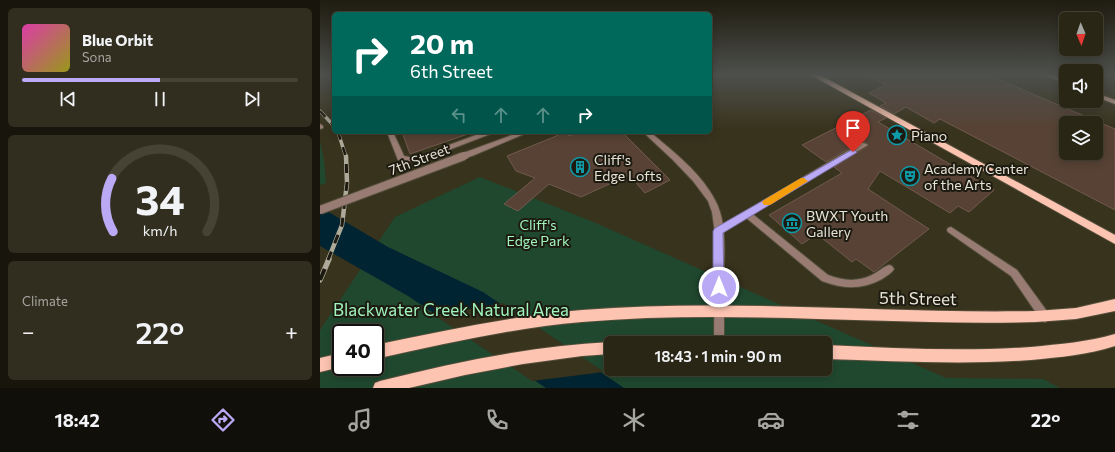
<!DOCTYPE html>
<meta charset="utf-8">
<style>
:root{--surface:#2a2616;--page:#322e1f;--text:#f1f3f6;--muted:#a5a5a1;--line:#464335;--accent:#baaaf6}
body{margin:0;font-family:Commissioner,sans-serif;background:var(--page);color:var(--text);height:100vh;display:flex;flex-direction:column;font-size:15px;white-space:nowrap}
*{box-sizing:border-box;margin:0}
p{font-size:13px;color:var(--muted)}
.icon{flex:none;width:22px;height:22px;fill:none;stroke:currentColor;stroke-width:2;stroke-linecap:round;stroke-linejoin:round}
.map{position:relative;flex:1;overflow:hidden}
.drawer{display:flex;flex-direction:column;gap:8px;padding:8px;background:#17150c;width:320px}
.drawer>*{flex:none}
.guide{position:absolute;left:12px;top:12px;width:380px;height:122px;border-radius:6px;box-shadow:0 2px 10px #0003,0 0 0 1px var(--line);background:#00695c;color:#fff;overflow:hidden}
.needle{width:26px;rotate:178deg}
.fabs{position:absolute;left:739px;top:12px;display:grid;gap:8px}
.fabs a{display:grid;place-items:center;width:44px;height:44px;border-radius:6px;background:var(--surface);box-shadow:0 2px 10px #0003,0 0 0 1px var(--line);font-size:20px}
.speed{position:absolute;left:12px;top:324px;display:flex;gap:8px;font-size:20px;font-weight:700;text-align:center}
.speed>*{display:grid;place-content:center;width:52px;height:52px;border-radius:50%;background:var(--surface);box-shadow:0 2px 10px #0003,0 0 0 1px var(--line);line-height:1}
.speed .limit{border:2px solid #111;border-radius:6px;background:#fff;color:#111}
.pin{position:absolute;display:grid;place-items:center;width:34px;height:34px;color:#fff;margin:-41px -17px;border-radius:50% 50% 50% 0;rotate:-45deg;box-shadow:0 0 4px #0007}
.pin .icon{rotate:45deg}
.me{position:absolute;width:44px;margin:-22px;rotate:0deg;stroke-linejoin:round;filter:drop-shadow(0 0 3px #0008)}
.turn{display:flex;align-items:center;gap:14px;height:84px;padding:0 12px;font-size:18px}
.turn .icon{width:52px;height:52px;stroke-width:2.5}
.turn b{display:block;font-size:28px;line-height:34px}
.lanes{display:flex;align-items:center;height:38px;padding:0 12px;background:#0003;justify-content:center;gap:20px;direction:ltr}
.lanes .off{opacity:.35}
.big{font-size:30px;font-weight:600;line-height:1.1}
.drawer .widget{flex:1;display:flex;flex-direction:column;justify-content:center;gap:6px;min-width:0;padding:0 14px;border-radius:6px;background:var(--page)}
.drawer .dial{align-items:center;gap:0}
.dial svg{height:104px;overflow:visible;fill:none;stroke:var(--line);stroke-width:7;stroke-linecap:round;text-anchor:middle}
.dial text{fill:var(--text);stroke:none}
.song{display:flex;align-items:center;gap:12px}
.cover{width:48px;height:48px;border-radius:6px;background:linear-gradient(135deg,hsl(320 70% 55%),hsl(60 70% 35%))}
.played{height:4px;border-radius:2px;background:linear-gradient(90deg,var(--accent) 50%,var(--line) 50%)}
.keys{display:flex;justify-content:space-around;direction:ltr}
.heat{display:flex;justify-content:space-between;align-items:center;font-size:22px;direction:ltr}
.trip{position:absolute;left:284px;top:336px;width:228px;height:40px;border-radius:6px;background:var(--surface);box-shadow:0 2px 10px #0003,0 0 0 1px var(--line);font-weight:600;line-height:40px;text-align:center}
.tab-bar{display:flex;height:64px;justify-content:space-around;align-items:center;background:#110f09;color:var(--muted)}
.tab-bar .icon{width:28px;height:28px}
.tab-bar .current{color:var(--accent)}
.tab-bar b{font-size:18px;color:var(--text)}
main{display:flex;flex:1;min-height:0}
.map>svg:first-child{display:block}
.green{fill:#20482f;fill-rule:evenodd}
.water{fill:#002432}
.pier{fill:#38331d}
.building{fill:#574235;stroke:#715a4d;fill-rule:evenodd}
.lines{fill:none;stroke-linecap:round;stroke-linejoin:round}
.service-casing{stroke:#544f3b;stroke-width:2}
.minor-casing{stroke:#544f3b;stroke-width:2}
.tertiary-casing{stroke:#544f3b;stroke-width:2}
.secondary-casing{stroke:#544f3b;stroke-width:2}
.primary-casing{stroke:#544f3b;stroke-width:2}
.service{fill:#987c73;fill-rule:evenodd}
.minor{fill:#987c73;fill-rule:evenodd}
.tertiary{fill:#987c73;fill-rule:evenodd}
.secondary{fill:#d1a597;fill-rule:evenodd}
.primary{fill:#fdc4b2;fill-rule:evenodd}
.rail-far2-casing{stroke:#aeaa9a;stroke-width:3.5}
.rail-far1-casing{stroke:#aeaa9a;stroke-width:4.5}
.rail-casing{stroke:#aeaa9a;stroke-width:5.5}
.rail-far2{stroke:#1d1b11;stroke-width:2.5;stroke-dasharray:8;stroke-linecap:butt}
.rail-far1{stroke:#1d1b11;stroke-width:3;stroke-dasharray:9;stroke-linecap:butt}
.rail{stroke:#1d1b11;stroke-width:4;stroke-dasharray:12;stroke-linecap:butt}
.minor-bridge-far1-casing{stroke:#544f3b;stroke-width:8;stroke-linecap:butt}
.minor-bridge-casing{stroke:#544f3b;stroke-width:10;stroke-linecap:butt}
.minor-bridge-far1{stroke:#987c73;stroke-width:6}
.minor-bridge{stroke:#987c73;stroke-width:8}
.route{fill:#baaaf6;stroke:#796ea0}
.slow{fill:#f59e0b}
.labels{text-anchor:middle;dominant-baseline:central;stroke-width:4;stroke-linejoin:round;paint-order:stroke}
.poi-label{font-size:14px;fill:#e7e4d6;stroke:#1d1b11;text-anchor:start}
.street-label{font-size:14px;fill:#e7e4d6;stroke:#1d1b11}
.park-label{font-size:14px;fill:#a1f5bd;stroke:#1d1b11}
.near-street-label{font-size:17px;fill:#e7e4d6;stroke:#1d1b11}
.near-park-label{font-size:17px;fill:#a1f5bd;stroke:#1d1b11}
</style>
<main>
<section class="drawer">
<div class="widget">
<div class="song"><i class="cover"></i><div><b>Blue Orbit</b><p>Sona</p></div></div>
<div class="played"></div>
<div class="keys"><svg class="icon" aria-label="previous" viewBox="0 0 24 24"><path d="M18 5L8 12l10 7zM5 5v14"/></svg><svg class="icon" aria-label="pause" viewBox="0 0 24 24"><path d="M8 5v14M16 5v14"/></svg><svg class="icon" aria-label="next" viewBox="0 0 24 24"><path d="M6 5l10 7-10 7zM19 5v14"/></svg></div>
</div>
<div class="widget dial"><svg viewBox="0 0 100 80">
<path d="M14 69A42 42 0 1 1 86 69"/>
<path d="M14 69A42 42 0 0 1 13 28" stroke="#baaaf6"/>
<text x="50" y="56" font-size="32" font-weight="700">34</text>
<text x="50" y="72" font-size="11">km/h</text>
</svg></div>
<div class="widget"><p>Climate</p>
<div class="heat"><a>−</a><b class="big">22°</b><a>+</a></div>
</div>
</section>
<div class="map">
<svg width="795" height="388" viewBox="0 0 795 388">
<rect width="100%" height="100%" fill="#38331d"/>
<path class="green" d="M0,141L4,160L6,183L0,185Z
M160,177L271,221L626,378L723,379L740,388H0V330L75,217ZM21,333H55V367H21ZM291,343H505V369H291Z"/>
<path class="water" d="M0,207L68,247L163,292L304,388H226L88,296L0,246Z"/>
<path class="pier" d="M183,303L284,372L212,381L114,315Z"/>
<path class="building" d="M547,75H668L795,129V210L620,119L614,123L586,107L574,114L560,106L566,103L549,93L566,85ZM746,123H776V153H746Z
M551,110L566,118L558,122L674,190L649,212L638,206L630,213L560,171L548,189L609,229L554,272L536,259L532,262L497,234L482,244L449,215L522,173L514,167L549,145L545,142H540L506,162L482,145Z
M82,132H147L148,134L90,154Z
M246,132L249,136L260,132H302L350,180L325,193L309,175L261,197L229,184L198,211L184,204L215,178L196,171L187,156Z"/>
<g class="lines">
<g class="service-casing">
<path id="service" d="M0,124L3,126V128L0,129Z
M427,211L430,212L508,275C523,281 538,282 552,275C558,272 563,267 569,265L572,266L574,269C571,274 566,276 562,279C541,290 523,289 502,281L424,216L423,214L424,212Z
M631,227L697,270L729,314L730,317L729,320L725,322L721,320L691,276L628,232L627,230L628,228Z"/>
</g>
<g class="minor-casing">
<path id="minor" d="M67,132H73L84,156L94,158L164,132H174L173,133L97,162L78,160Z
M200,132H209L152,156H149L145,154L146,152Z
M541,143H544L548,145L401,233H395L394,231L395,229Z"/>
</g>
<g class="tertiary-casing">
<path id="tertiary" d="M323,132H330C354,152 381,173 395,200C407,222 404,249 404,273C404,296 404,320 404,343H394L395,233L392,212L388,201L373,181L353,160Z"/>
</g>
<g class="secondary-casing">
<path id="secondary" d="M725,75H733L746,80V84Z
M776,93L795,100V104L776,97Z"/>
</g>
<g class="primary-casing">
<path id="primary" d="M491,75H500L795,235V244Z
M795,299V311L756,319L716,322C565,326 413,309 262,322C192,328 124,344 55,359V345C124,331 192,316 262,310C413,298 565,314 716,311L756,308Z
M795,334V346C768,355 740,357 711,360C643,365 574,361 505,359V345C574,348 643,352 711,347C740,344 768,342 795,334Z
M291,342L295,343H291V354L262,356L203,364L145,375L89,388H53L55,383L60,381C136,362 212,346 291,342Z
M21,353V367L0,372V358Z"/>
</g>
<use href="#service" class="service"/>
<use href="#minor" class="minor"/>
<use href="#tertiary" class="tertiary"/>
<use href="#secondary" class="secondary"/>
<use href="#primary" class="primary"/>
<g class="rail-far2-casing">
<path id="rail-far2" d="M0,111L14,126
M18,132L26,157"/>
</g>
<g class="rail-far1-casing">
<path id="rail-far1" d="M8,260L22,225L27,183L26,156"/>
</g>
<g class="rail-casing">
<path id="rail" d="M0,280L9,259"/>
</g>
<use href="#rail-far2" class="rail-far2"/>
<use href="#rail-far1" class="rail-far1"/>
<use href="#rail" class="rail"/>
<g class="minor-bridge-far1-casing">
<path id="minor-bridge-far1" d="M141,157L149,154"/>
</g>
<g class="minor-bridge-casing">
<path id="minor-bridge" d="M0,210L144,156"/>
</g>
<use href="#minor-bridge-far1" class="minor-bridge-far1"/>
<use href="#minor-bridge" class="minor-bridge"/>
</g>
<linearGradient id="sky" x2="0" y2="1"><stop stop-color="#1f1c10"/><stop offset="0.58" stop-color="#4d504c"/><stop offset="1" stop-color="#4d504c" stop-opacity="0"/></linearGradient>
<rect width="795" height="129" fill="url(#sky)"/>
<path class="route" d="M533,149L537,152L536,153L403,233L404,287L403,290L399,292L395,290L393,287V231L395,228Z"/>
<path class="slow" d="M481,178H484L488,181L450,205H444L442,202L444,200Z"/>
<defs>
<g id="sight-ring" transform="scale(1)"><circle r="9.5" fill="#1d1b11" stroke="#0f9aa8" stroke-width="1.5"/><path d="M0-6L1.8-2.2L6-1.7L2.9 1.2L3.7 5.4L0 3.3L-3.7 5.4L-2.9 1.2L-6-1.7L-1.8-2.2Z" fill="#0f9aa8"/></g>
<g id="building-ring" transform="scale(1)"><circle r="9.5" fill="#1d1b11" stroke="#0f9aa8" stroke-width="1.5"/><path d="M-4-6H4V6H1V3H-1V6H-4ZM-2.5-4.3h1.7v1.8h-1.7ZM.8-4.3h1.7v1.8H.8ZM-2.5-1h1.7V.8h-1.7ZM.8-1h1.7V.8H.8Z" fill="#0f9aa8"/></g>
<g id="theatre-ring" transform="scale(1)"><circle r="9.5" fill="#1d1b11" stroke="#0f9aa8" stroke-width="1.5"/><path d="M-5-5.5Q0-4 5-5.5V0Q5 5 0 6Q-5 5-5 0ZM-3.3-2.5H-1v1.5H-3.3ZM1-2.5H3.3v1.5H1ZM-2.8 1Q0 5.5 2.8 1Z" fill="#0f9aa8"/></g>
<g id="museum-ring" transform="scale(1)"><circle r="9.5" fill="#1d1b11" stroke="#0f9aa8" stroke-width="1.5"/><path d="M0-6L6-3V-2H-6V-3ZM-5-1h2V3h-2ZM-1-1h2V3h-2ZM3-1h2V3H3ZM-6 4H6V6H-6Z" fill="#0f9aa8"/></g>
</defs>
<g fill-rule="evenodd">
<use href="#sight-ring" x="577" y="135"/>
<use href="#building-ring" x="260" y="167"/>
<use href="#theatre-ring" x="590" y="176"/>
<use href="#museum-ring" x="472" y="223"/>
</g>
<g class="labels">
<g class="poi-label">
<text x="591" y="135">Piano</text>
<text x="274" y="159">Cliff's<tspan x="274" dy="16">Edge Lofts</tspan></text>
<text x="604" y="168">Academy Center<tspan x="604" dy="16">of the Arts</tspan></text>
<text x="486" y="215">BWXT Youth<tspan x="486" dy="16">Gallery</tspan></text>
</g>
<g class="street-label">
<text transform="translate(99 159) rotate(-21)">7th Street</text>
</g>
<g class="park-label">
<text x="218" y="224">Cliff's<tspan x="218" dy="16">Edge Park</tspan></text>
</g>
<g class="near-street-label">
<text transform="translate(598 298) rotate(1)">5th Street</text>
</g>
<g class="near-park-label">
<text x="131" y="309">Blackwater Creek Natural Area</text>
</g>
</g>
</svg>
<div class="fabs">
<a><svg class="needle" viewBox="-14 -14 28 28"><path d="M0-13l5 13h-10z" fill="#e53935"/><path d="M0 13l5-13h-10z" fill="#a5a5a1"/></svg></a>
<a><svg class="icon" aria-label="sound" viewBox="0 0 24 24"><path d="M4 9h4l5-4v14l-5-4H4zM17 9q2 3 0 6"/></svg></a>
<a><svg class="icon" aria-label="layers" viewBox="0 0 24 24"><path d="M12 4l9 5-9 5-9-5zM3 14l9 5 9-5"/></svg></a>
</div>
<div class="speed"><div class="limit">40</div></div>
<div class="pin" style="left:533px;top:152px;background:#d93025"><svg class="icon" aria-label="arrive" viewBox="0 0 24 24"><path d="M6 21V4h12l-3 4 3 4H6"/></svg></div>
<svg class="me" style="left:399px;top:287px" viewBox="-20 -20 40 40"><circle r="17" fill="#baaaf6" stroke="#fff" stroke-width="3"/><path d="M0-11L8 9 0 5-8 9z" fill="#fff"/></svg>
<div class="trip">18:43 · 1 min · 90 m</div>
<div class="guide">
<div class="turn"><svg class="icon" aria-label="right" viewBox="0 0 24 24"><path d="M7 20v-9h11M14 6l5 5-5 5"/></svg><div><b>20 m</b>6th Street</div></div>
<div class="lanes"><svg class="icon off" aria-label="left" viewBox="0 0 24 24"><path d="M17 20v-9H6M10 6l-5 5 5 5"/></svg><svg class="icon off" aria-label="ahead" viewBox="0 0 24 24"><path d="M12 20V5M6 11l6-6 6 6"/></svg><svg class="icon off" aria-label="ahead" viewBox="0 0 24 24"><path d="M12 20V5M6 11l6-6 6 6"/></svg><svg class="icon" aria-label="right" viewBox="0 0 24 24"><path d="M7 20v-9h11M14 6l5 5-5 5"/></svg></div>
</div>
</div>
</main>
<nav class="tab-bar">
<b>18:42</b>
<svg class="icon current" aria-label="directions" viewBox="0 0 24 24"><path d="M12 3l9 9-9 9-9-9zM9 14v-3h6M13 9l2 2-2 2"/></svg>
<svg class="icon" aria-label="music" viewBox="0 0 24 24"><path d="M9 18V5l10-2v13"/><circle cx="6" cy="18" r="3"/><circle cx="16" cy="16" r="3"/></svg>
<svg class="icon" aria-label="phone" viewBox="0 0 24 24"><path d="M5 4h4l2 5-3 2q2 4 5 5l2-3 5 2v4C11 20 4 13 5 4z"/></svg>
<svg class="icon" aria-label="climate" viewBox="0 0 24 24"><path d="M12 3v18M4 7l16 10M4 17L20 7"/></svg>
<svg class="icon" aria-label="car" viewBox="0 0 24 24"><path d="M5 17H2v-5l4-1 3-4h7l3 4 3 1v5h-3M9 17h6M6 11h13"/><circle cx="7" cy="17" r="2"/><circle cx="17" cy="17" r="2"/></svg>
<svg class="icon" aria-label="filters" viewBox="0 0 24 24"><path d="M4 7h16M4 17h16"/><circle cx="9" cy="7" r="2"/><circle cx="15" cy="17" r="2"/></svg>
<b>22°</b>
</nav>
